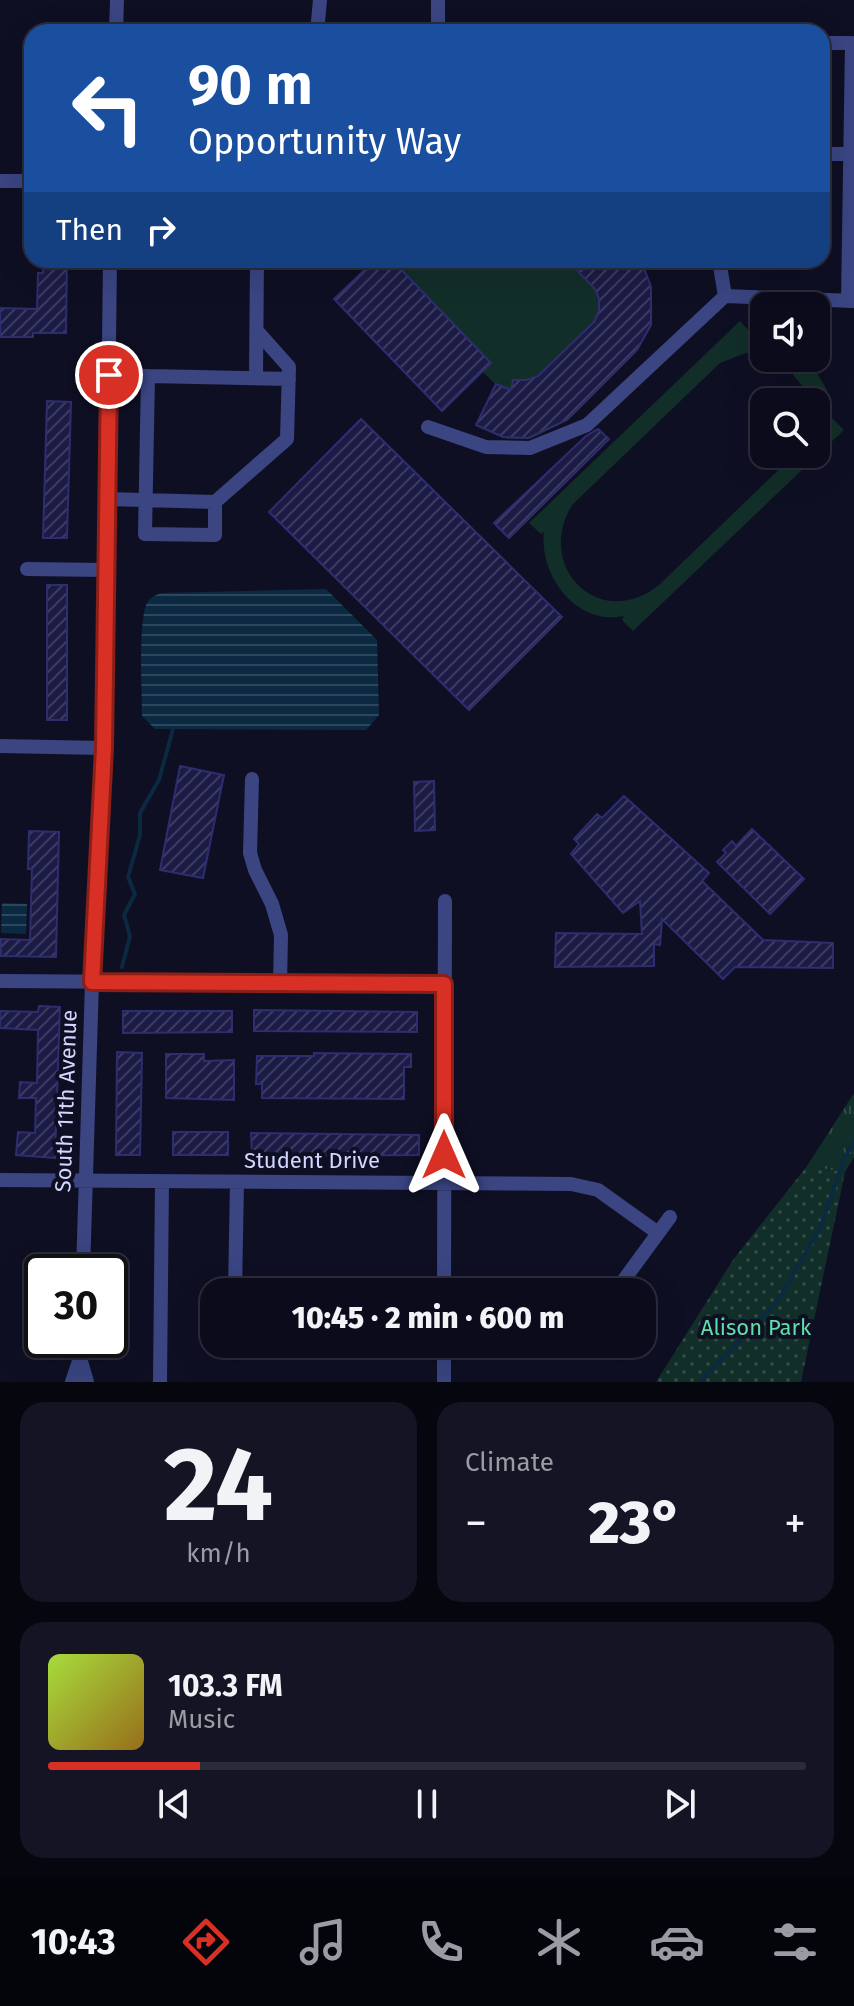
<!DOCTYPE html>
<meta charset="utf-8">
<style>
:root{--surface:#0b0b1b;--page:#141424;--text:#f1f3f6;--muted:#9a9ba3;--line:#2b2b3a;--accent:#d93025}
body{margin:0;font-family:"Fira Sans",sans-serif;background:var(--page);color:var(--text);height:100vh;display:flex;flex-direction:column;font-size:30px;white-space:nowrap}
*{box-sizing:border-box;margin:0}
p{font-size:26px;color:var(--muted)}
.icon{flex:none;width:44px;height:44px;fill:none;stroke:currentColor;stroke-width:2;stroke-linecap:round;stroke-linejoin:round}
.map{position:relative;height:1382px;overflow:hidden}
.sheet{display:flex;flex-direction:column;gap:20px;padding:20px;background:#06060f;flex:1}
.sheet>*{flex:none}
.banner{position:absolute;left:24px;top:24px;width:806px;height:244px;border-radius:24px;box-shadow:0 8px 32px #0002,0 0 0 2px var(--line);background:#1a4fa0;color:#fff;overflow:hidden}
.buttons{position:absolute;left:750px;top:292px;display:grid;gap:16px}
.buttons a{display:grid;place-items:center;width:80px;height:80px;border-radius:16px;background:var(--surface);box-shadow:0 8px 32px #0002,0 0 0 2px var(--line);font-size:40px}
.speed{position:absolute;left:24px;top:1254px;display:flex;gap:16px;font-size:40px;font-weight:700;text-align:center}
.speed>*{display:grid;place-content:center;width:104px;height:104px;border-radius:50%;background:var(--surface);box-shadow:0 8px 32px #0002,0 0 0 2px var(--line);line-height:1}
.speed .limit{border:4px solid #111;border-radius:12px;background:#fff;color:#111}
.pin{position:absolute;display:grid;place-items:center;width:68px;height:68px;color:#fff;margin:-34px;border:4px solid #fff;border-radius:50%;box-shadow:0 2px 8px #0007}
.me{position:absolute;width:88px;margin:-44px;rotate:0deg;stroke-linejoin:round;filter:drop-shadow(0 0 6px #0008)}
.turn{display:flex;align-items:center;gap:28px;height:168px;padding:0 32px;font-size:36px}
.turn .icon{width:104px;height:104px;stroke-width:2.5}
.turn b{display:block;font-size:56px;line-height:68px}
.then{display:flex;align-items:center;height:76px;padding:0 32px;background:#0003;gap:16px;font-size:30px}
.big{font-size:60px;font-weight:800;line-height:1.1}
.sheet .card{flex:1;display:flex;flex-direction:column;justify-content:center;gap:12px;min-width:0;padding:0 28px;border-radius:24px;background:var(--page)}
.sheet .dial{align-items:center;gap:0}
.dial b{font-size:104px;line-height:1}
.song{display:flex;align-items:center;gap:24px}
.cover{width:96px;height:96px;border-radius:12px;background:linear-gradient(135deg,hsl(80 70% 55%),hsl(40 70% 35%))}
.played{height:8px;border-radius:4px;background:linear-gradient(90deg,var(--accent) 20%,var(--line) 20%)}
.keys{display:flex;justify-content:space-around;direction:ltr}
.heat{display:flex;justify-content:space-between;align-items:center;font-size:44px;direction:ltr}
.sheet .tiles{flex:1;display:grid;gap:20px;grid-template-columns:1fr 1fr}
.card:last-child{grid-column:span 2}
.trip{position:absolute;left:200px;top:1278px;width:456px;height:80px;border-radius:24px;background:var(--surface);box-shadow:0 8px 32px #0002,0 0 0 2px var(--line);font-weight:800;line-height:80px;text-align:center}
.menu{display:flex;height:128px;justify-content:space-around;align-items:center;background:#04040b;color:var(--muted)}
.menu .icon{width:56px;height:56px}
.menu .selected{color:var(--accent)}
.menu b{font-size:36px;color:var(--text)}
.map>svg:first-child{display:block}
.grass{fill:url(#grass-tufts)}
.park{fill:url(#park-dots)}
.pitch{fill:#122e28}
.water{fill:url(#water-rules)}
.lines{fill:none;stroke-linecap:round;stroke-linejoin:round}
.stream{stroke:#0b2941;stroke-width:4}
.building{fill:url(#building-hatch);stroke:#2e2d70;stroke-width:2}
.minor{stroke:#3a4582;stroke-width:14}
.route-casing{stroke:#8d1f18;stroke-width:20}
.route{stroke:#d93025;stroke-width:14}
.labels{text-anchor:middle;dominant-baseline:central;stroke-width:8;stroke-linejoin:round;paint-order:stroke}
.street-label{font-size:22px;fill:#d3d6fe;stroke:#0f0f24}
.park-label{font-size:22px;fill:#5fdea6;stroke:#0f0f24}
</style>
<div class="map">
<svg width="854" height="1382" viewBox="0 0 854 1382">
<defs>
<pattern id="grass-tufts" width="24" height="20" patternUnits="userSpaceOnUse" patternTransform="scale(2)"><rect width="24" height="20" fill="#122e28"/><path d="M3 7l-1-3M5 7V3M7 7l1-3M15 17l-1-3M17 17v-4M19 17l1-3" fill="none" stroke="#344c48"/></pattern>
<pattern id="park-dots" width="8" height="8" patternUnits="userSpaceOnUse" patternTransform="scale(2)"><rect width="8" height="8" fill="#122e28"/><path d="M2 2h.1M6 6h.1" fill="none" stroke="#344c48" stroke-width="1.8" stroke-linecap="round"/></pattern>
<pattern id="water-rules" width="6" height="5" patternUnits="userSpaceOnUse" patternTransform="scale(2)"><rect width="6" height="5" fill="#0b2941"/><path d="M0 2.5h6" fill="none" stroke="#2e475e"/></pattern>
<pattern id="building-hatch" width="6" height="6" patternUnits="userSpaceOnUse" patternTransform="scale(2)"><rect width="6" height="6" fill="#1c1b45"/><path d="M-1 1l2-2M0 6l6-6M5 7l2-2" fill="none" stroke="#3c3b61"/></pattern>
</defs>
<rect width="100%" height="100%" fill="#0f0f24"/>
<path class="grass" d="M854,1093V1157L845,1172L807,1166Z"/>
<path class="park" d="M807,1166L845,1172L801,1382H656L733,1260Z"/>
<path class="pitch" d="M375,260H612L651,325L637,350L567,420L531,439H507L476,425L496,385L483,372L442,411L334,299Z
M740,321L751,333L748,337H764V354L746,353L720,363L572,505C534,568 601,632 659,585L795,454H816V402H812L810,395L793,375L797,371L793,368L789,371L776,358L809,359L827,390L829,420L832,418L844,430L633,631L622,620L624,616C577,626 539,576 544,532L541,534L529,523Z"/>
<path class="water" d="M326,589L377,640L379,715L366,730L155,729L142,716C142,692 138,622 147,603C151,596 156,595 162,593Z
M2,903L27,904L26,934L1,933Z"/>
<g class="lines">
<path class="stream" d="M122,967L130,936L124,915L135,894L128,877L140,835V813L159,780L173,729
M700,1382L779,1299L821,1226L844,1159L854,1142"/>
</g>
<path class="building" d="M43,260H67L66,333H33V337H0V308L37,309L38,273H43Z
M375,260H392L491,363L442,411L334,299Z
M567,260H641L651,287V325L637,350L567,420L528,438L503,437L476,425L496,384L511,390L513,380H526L538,376L594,322L599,311V299L595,289Z
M47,401L71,402L67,538H43Z
M361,419L562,617L469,710L269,512Z
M598,429L609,439L509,538L494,523L586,436Z
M47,585H67V720H47Z
M180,766L224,775L203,878L160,870Z
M434,781L435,830L415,831L414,782Z
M624,796L709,873L702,881L763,940L833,943V968L735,967L723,979L662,919L660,945L654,944V966L555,967L556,933L642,934L640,901L623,913L571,854L579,844L574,839L597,814L602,818Z
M752,829L804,879L770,914L717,862L726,853L723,850L732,841L736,846Z
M29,831L59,832L56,957L1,956V939L30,940L32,869H28Z
M39,1006L60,1007L55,1158L16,1155L18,1132L35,1133L36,1098H19L20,1082L37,1083L38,1030L0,1028V1011L38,1012Z
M254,1010L417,1012V1032L254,1031Z
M123,1011H232V1032L123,1033Z
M117,1052L142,1053L140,1155H116Z
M314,1053L411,1054V1067H404V1099L262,1098V1084H256L257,1056H314Z
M166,1054H204V1061L234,1060V1100L166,1098Z
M173,1132H228V1155H173Z
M251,1133L419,1135V1155L252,1156Z"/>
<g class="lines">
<path class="minor" d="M116,32L117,0
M317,32L320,0
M438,32V0
M822,43H852L848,301
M822,154H854
M0,181H32
M719,260L725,296L854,301
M109,375L148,376
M256,378L257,260
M428,427L486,447L530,448L587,425L725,296
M107,499L215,502L287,439L289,367L257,331
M215,502V535L145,534L148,376L289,379
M27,569L106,570
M0,746L104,748
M252,779L250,853L255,870L272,904L281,935L280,984
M0,981L444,984
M0,1180L571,1184L598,1190L658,1233
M83,1272L92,982L104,748L110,260
M235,1292L237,1182
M444,1292L445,901
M615,1292L670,1217
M81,1340L80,1358L87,1382
M72,1382L80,1358
M160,1382L162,1182
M444,1382V1344"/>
</g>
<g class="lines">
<g class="route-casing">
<path id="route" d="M109,375L104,748L92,982L444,984V1155"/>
</g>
<use href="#route" class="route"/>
</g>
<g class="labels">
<g class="street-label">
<text transform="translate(66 1101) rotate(-88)">South 11th Avenue</text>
<text x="312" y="1160">Student Drive</text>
</g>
<g class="park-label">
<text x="756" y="1327">Alison Park</text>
</g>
</g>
</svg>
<div class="buttons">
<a><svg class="icon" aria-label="sound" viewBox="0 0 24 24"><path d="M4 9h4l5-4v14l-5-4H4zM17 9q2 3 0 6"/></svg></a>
<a><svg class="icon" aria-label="search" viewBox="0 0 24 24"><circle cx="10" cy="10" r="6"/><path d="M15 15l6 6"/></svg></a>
</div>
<div class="speed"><div class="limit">30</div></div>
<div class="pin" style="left:109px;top:375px;background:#d93025"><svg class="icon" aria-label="arrive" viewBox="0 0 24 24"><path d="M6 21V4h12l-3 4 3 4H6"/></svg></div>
<svg class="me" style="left:444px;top:1155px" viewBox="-20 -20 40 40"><path d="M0-17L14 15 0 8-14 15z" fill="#d93025" stroke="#fff" stroke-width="4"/></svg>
<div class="trip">10:45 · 2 min · 600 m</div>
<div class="banner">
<div class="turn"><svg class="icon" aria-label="left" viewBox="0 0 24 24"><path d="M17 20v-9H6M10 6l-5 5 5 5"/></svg><div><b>90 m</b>Opportunity Way</div></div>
<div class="then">Then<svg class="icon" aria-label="right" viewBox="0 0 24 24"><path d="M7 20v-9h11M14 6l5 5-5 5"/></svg></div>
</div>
</div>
<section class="sheet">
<div class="tiles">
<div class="card dial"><b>24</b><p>km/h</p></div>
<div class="card"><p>Climate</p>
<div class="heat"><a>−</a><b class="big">23°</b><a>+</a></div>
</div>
<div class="card">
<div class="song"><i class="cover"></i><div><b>103.3 FM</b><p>Music</p></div></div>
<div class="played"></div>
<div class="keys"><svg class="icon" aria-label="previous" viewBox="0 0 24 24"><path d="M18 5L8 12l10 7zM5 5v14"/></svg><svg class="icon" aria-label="pause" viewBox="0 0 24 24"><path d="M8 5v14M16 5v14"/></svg><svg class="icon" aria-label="next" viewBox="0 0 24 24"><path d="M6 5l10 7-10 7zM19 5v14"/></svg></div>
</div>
</div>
</section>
<nav class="menu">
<b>10:43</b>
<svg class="icon selected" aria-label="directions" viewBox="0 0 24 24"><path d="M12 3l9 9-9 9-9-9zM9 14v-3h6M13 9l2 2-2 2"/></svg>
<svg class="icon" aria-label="music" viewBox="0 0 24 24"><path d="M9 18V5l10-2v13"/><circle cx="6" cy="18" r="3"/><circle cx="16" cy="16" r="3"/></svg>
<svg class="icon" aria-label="phone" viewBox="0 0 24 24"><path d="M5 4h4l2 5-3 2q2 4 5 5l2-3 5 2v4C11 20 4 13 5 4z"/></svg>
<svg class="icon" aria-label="climate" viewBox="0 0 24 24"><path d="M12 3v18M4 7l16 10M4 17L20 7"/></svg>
<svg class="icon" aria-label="car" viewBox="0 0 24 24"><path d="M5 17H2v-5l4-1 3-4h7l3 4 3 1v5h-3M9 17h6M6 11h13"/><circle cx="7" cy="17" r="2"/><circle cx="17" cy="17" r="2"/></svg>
<svg class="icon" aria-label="filters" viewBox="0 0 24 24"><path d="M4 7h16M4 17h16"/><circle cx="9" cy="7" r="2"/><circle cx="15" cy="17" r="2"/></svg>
</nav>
